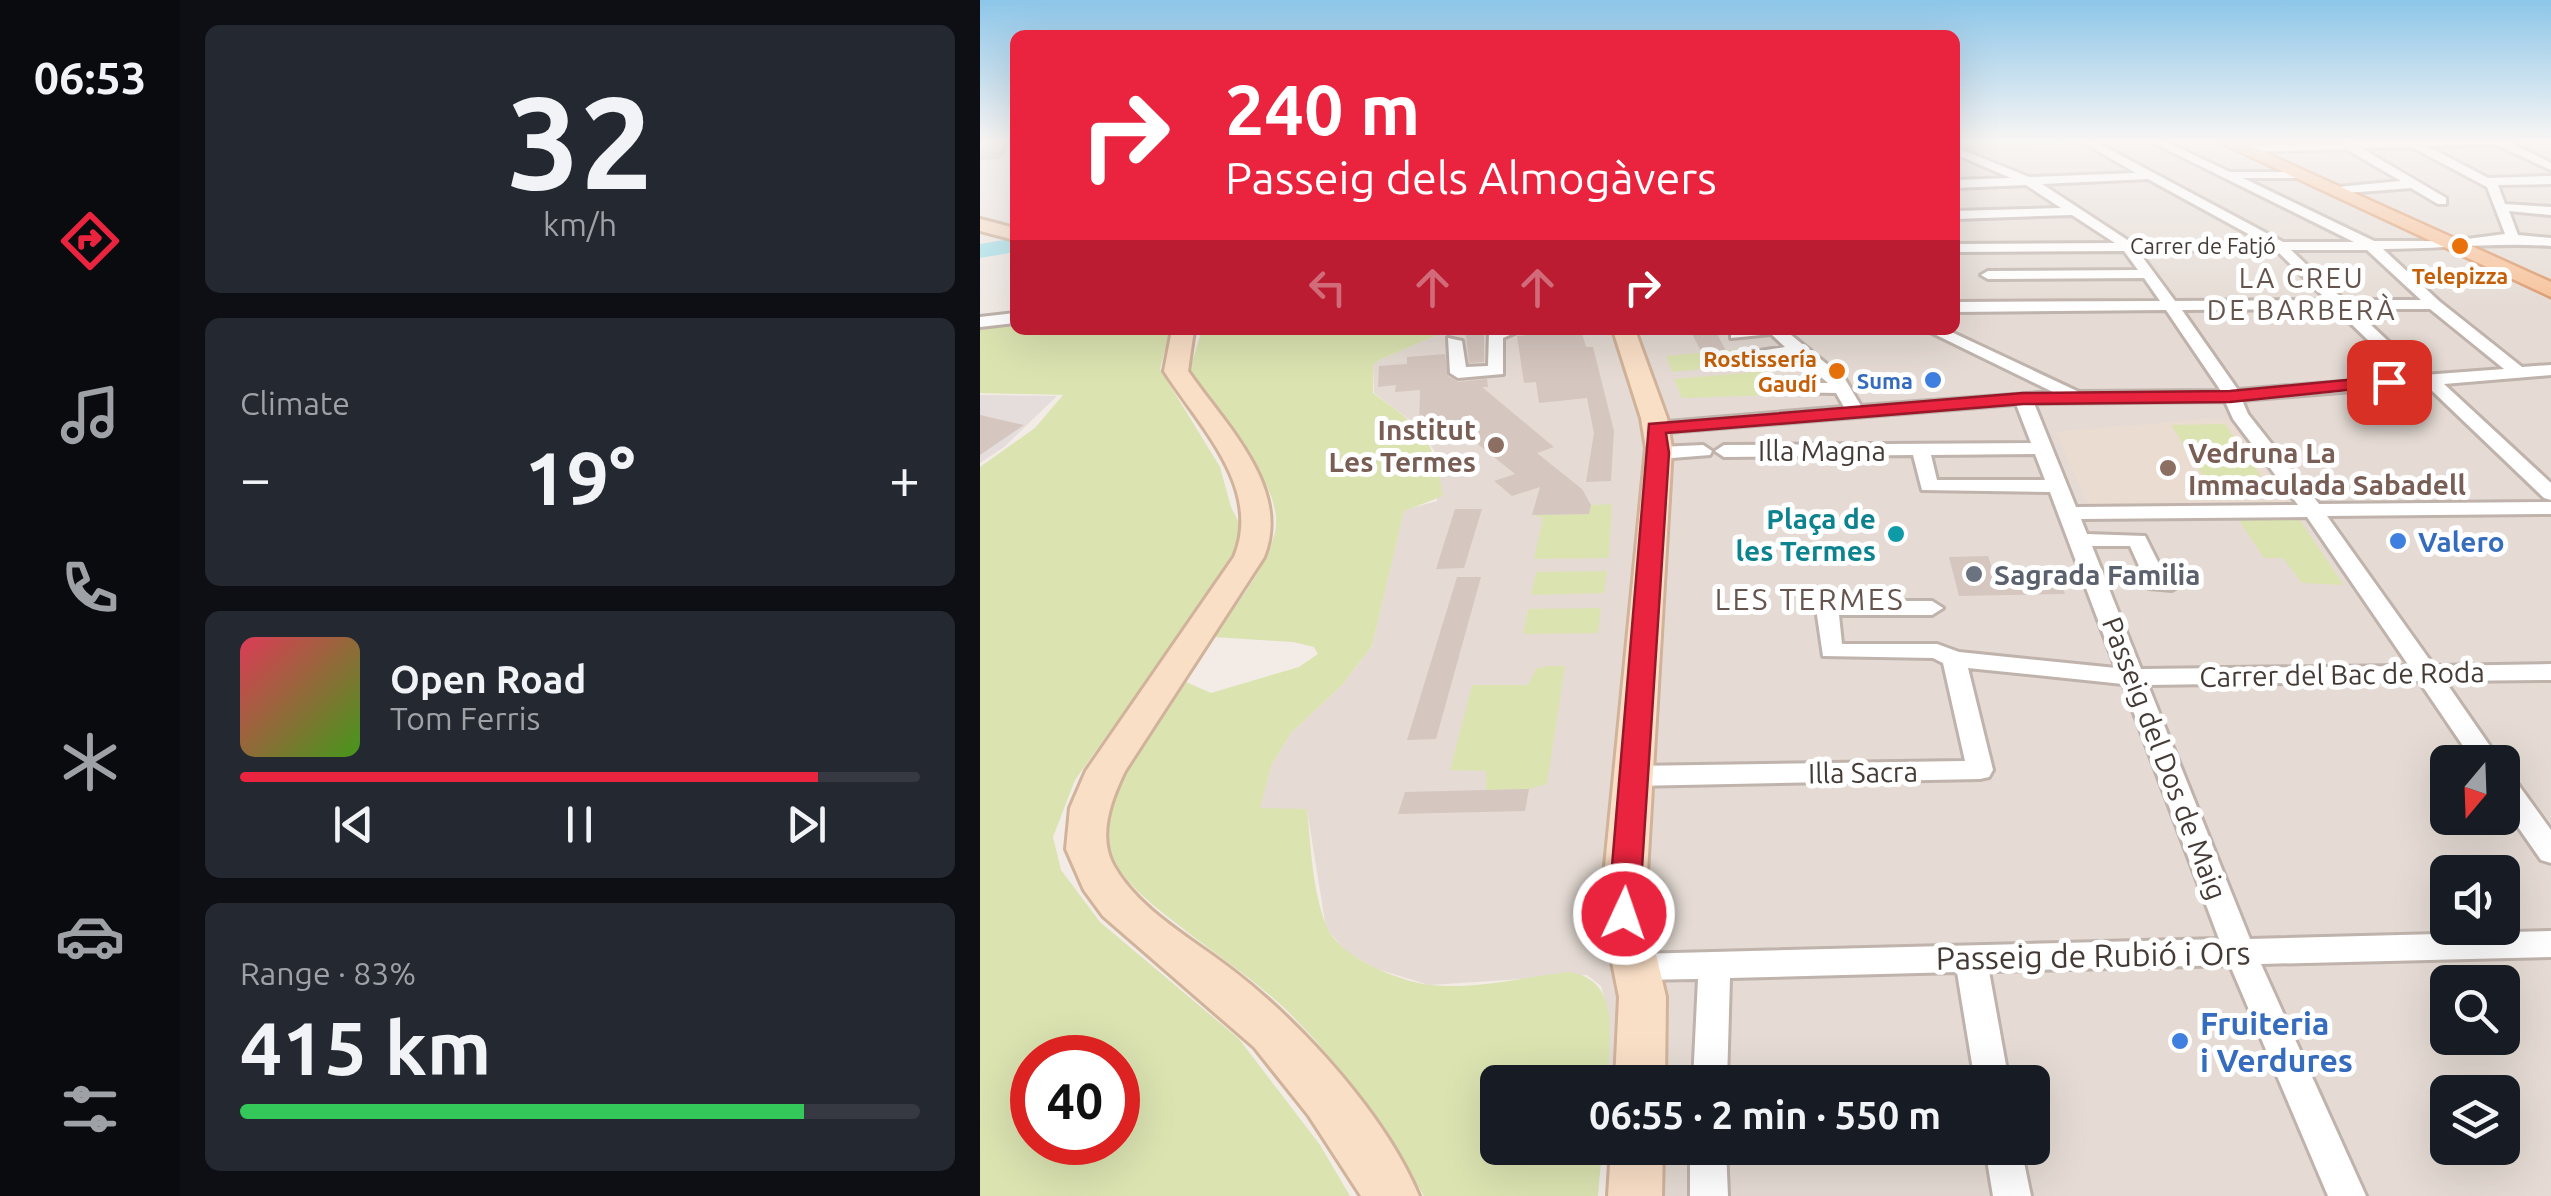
<!DOCTYPE html>
<meta charset="utf-8">
<style>
:root{--surface:#171b24;--page:#242831;--text:#f1f3f6;--muted:#9ea1a6;--line:#363941;--accent:#ea243e}
body{margin:0;font-family:Ubuntu,sans-serif;background:var(--page);color:var(--text);height:100vh;display:flex;flex-direction:column;font-size:38px;white-space:nowrap}
*{box-sizing:border-box;margin:0}
p{font-size:32px;color:var(--muted)}
.icon{flex:none;width:55px;height:55px;fill:none;stroke:currentColor;stroke-width:2;stroke-linecap:round;stroke-linejoin:round}
.map{position:relative;flex:1;overflow:hidden}
.side{display:flex;flex-direction:column;gap:25px;padding:25px;background:#0d0f14;width:800px}
.side>*{flex:none}
.top-card{position:absolute;left:30px;top:30px;width:950px;height:305px;border-radius:15px;box-shadow:0 10px 40px #0002;background:#ea243e;color:#fff;overflow:hidden}
.needle{width:65px;rotate:199deg}
.tools{position:absolute;left:1450px;top:745px;display:grid;gap:20px}
.tools a{display:grid;place-items:center;width:90px;height:90px;border-radius:15px;background:var(--surface);box-shadow:0 10px 40px #0002;font-size:50px}
.speed{position:absolute;left:30px;top:1035px;display:flex;gap:20px;font-size:50px;font-weight:700;text-align:center}
.speed>*{display:grid;place-content:center;width:130px;height:130px;border-radius:50%;background:var(--surface);box-shadow:0 10px 40px #0002;line-height:1}
.speed .limit{border:15px solid #d22;background:#fff;color:#111}
.pin{position:absolute;display:grid;place-items:center;width:85px;height:85px;color:#fff;margin:-42px;border-radius:20px;box-shadow:0 5px 15px #0006}
.me{position:absolute;width:110px;margin:-55px;rotate:3deg;stroke-linejoin:round;filter:drop-shadow(0 0 8px #0008)}
.turn{display:flex;align-items:center;gap:35px;height:210px;padding:0 50px;font-size:45px}
.turn .icon{width:130px;height:130px;stroke-width:2.5}
.turn b{display:block;font-size:70px;line-height:85px}
.lanes{display:flex;align-items:center;height:95px;padding:0 50px;background:#0003;justify-content:center;gap:50px;direction:ltr}
.lanes .off{opacity:.35}
.big{font-size:75px;font-weight:700;line-height:1.1}
.side .widget{flex:1;display:flex;flex-direction:column;justify-content:center;gap:15px;min-width:0;padding:0 35px;border-radius:15px;background:var(--page)}
.side .dial{align-items:center;gap:0}
.dial b{font-size:130px;line-height:1}
.song{display:flex;align-items:center;gap:30px}
.cover{width:120px;height:120px;border-radius:15px;background:linear-gradient(135deg,hsl(350 70% 55%),hsl(100 70% 35%))}
.played{height:10px;border-radius:5px;background:linear-gradient(90deg,var(--accent) 85%,var(--line) 85%)}
.keys{display:flex;justify-content:space-around;direction:ltr}
.heat{display:flex;justify-content:space-between;align-items:center;font-size:55px;direction:ltr}
.charge{height:15px;border-radius:8px;background:linear-gradient(90deg,#34c759 83%,var(--line) 0)}
.trip{position:absolute;left:500px;top:1065px;width:570px;height:100px;border-radius:15px;background:var(--surface);box-shadow:0 10px 40px #0002;font-weight:700;line-height:100px;text-align:center}
main{display:flex;flex:1;min-height:0}
.dock{display:flex;flex-direction:column;width:180px;justify-content:space-around;align-items:center;background:#090b0e;color:var(--muted)}
.dock .icon{width:70px;height:70px}
.dock .active{color:var(--accent)}
.dock b{font-size:45px;color:var(--text)}
.map>svg:first-child{display:block}
.residential{fill:#e5dbd4;fill-rule:evenodd}
.industrial{fill:#e4dddb}
.education{fill:#eadcd1}
.green{fill:#dbe3b1;fill-rule:evenodd}
.lines{fill:none;stroke-linecap:round;stroke-linejoin:round}
.river{fill:#a6e2eb;fill-rule:evenodd}
.building{fill:#d5c6bf}
.street-casing{stroke:#bfb3ac;stroke-width:6}
.secondary-casing{stroke:#d1b39b;stroke-width:6}
.primary-casing{stroke:#db996b;stroke-width:5}
.street{fill:#fff;fill-rule:evenodd}
.secondary{fill:#fadfc7;fill-rule:evenodd}
.primary{fill:#f7c29a;fill-rule:evenodd}
.route{fill:#ea243e;stroke:#981728;stroke-width:2.5}
.food-dot{fill:#e8710a;stroke:#fff;stroke-width:4}
.shop-dot{fill:#3f7fe0;stroke:#fff;stroke-width:4}
.education-dot{fill:#8d6e63;stroke:#fff;stroke-width:4}
.culture-dot{fill:#0f9aa8;stroke:#fff;stroke-width:4}
.worship-dot{fill:#6b7280;stroke:#fff;stroke-width:4}
.labels{text-anchor:middle;dominant-baseline:central;stroke-width:10;stroke-linejoin:round;paint-order:stroke}
.far-street-label{font-size:22px;fill:#443a36;stroke:#fff}
.far-food-label{font-size:22px;font-weight:bold;fill:#c56008;stroke:#fff}
.far-shop-label{font-size:22px;font-weight:bold;fill:#366cbe;stroke:#fff;text-anchor:end}
.far-quarter-label{font-size:28px;letter-spacing:2.5px;fill:#66554e;stroke:#fff}
.education-label{font-size:28px;font-weight:bold;fill:#785e54;stroke:#fff;text-anchor:end}
.street-label{font-size:28px;fill:#443a36;stroke:#fff}
.culture-label{font-size:28px;font-weight:bold;fill:#0d838f;stroke:#fff;text-anchor:end}
.shop-label{font-size:28px;font-weight:bold;fill:#366cbe;stroke:#fff;text-anchor:start}
.worship-label{font-size:28px;font-weight:bold;fill:#5b616d;stroke:#fff;text-anchor:start}
.neighbourhood-label{font-size:30px;letter-spacing:2.5px;fill:#66554e;stroke:#fff}
.near-street-label{font-size:32px;fill:#443a36;stroke:#fff}
.near-shop-label{font-size:32px;font-weight:bold;fill:#366cbe;stroke:#fff;text-anchor:start}
</style>
<main>
<nav class="dock">
<b>06:53</b>
<svg class="icon active" aria-label="directions" viewBox="0 0 24 24"><path d="M12 3l9 9-9 9-9-9zM9 14v-3h6M13 9l2 2-2 2"/></svg>
<svg class="icon" aria-label="music" viewBox="0 0 24 24"><path d="M9 18V5l10-2v13"/><circle cx="6" cy="18" r="3"/><circle cx="16" cy="16" r="3"/></svg>
<svg class="icon" aria-label="phone" viewBox="0 0 24 24"><path d="M5 4h4l2 5-3 2q2 4 5 5l2-3 5 2v4C11 20 4 13 5 4z"/></svg>
<svg class="icon" aria-label="climate" viewBox="0 0 24 24"><path d="M12 3v18M4 7l16 10M4 17L20 7"/></svg>
<svg class="icon" aria-label="car" viewBox="0 0 24 24"><path d="M5 17H2v-5l4-1 3-4h7l3 4 3 1v5h-3M9 17h6M6 11h13"/><circle cx="7" cy="17" r="2"/><circle cx="17" cy="17" r="2"/></svg>
<svg class="icon" aria-label="filters" viewBox="0 0 24 24"><path d="M4 7h16M4 17h16"/><circle cx="9" cy="7" r="2"/><circle cx="15" cy="17" r="2"/></svg>
</nav>
<section class="side">
<div class="widget dial"><b>32</b><p>km/h</p></div>
<div class="widget"><p>Climate</p>
<div class="heat"><a>−</a><b class="big">19°</b><a>+</a></div>
</div>
<div class="widget">
<div class="song"><i class="cover"></i><div><b>Open Road</b><p>Tom Ferris</p></div></div>
<div class="played"></div>
<div class="keys"><svg class="icon" aria-label="previous" viewBox="0 0 24 24"><path d="M18 5L8 12l10 7zM5 5v14"/></svg><svg class="icon" aria-label="pause" viewBox="0 0 24 24"><path d="M8 5v14M16 5v14"/></svg><svg class="icon" aria-label="next" viewBox="0 0 24 24"><path d="M6 5l10 7-10 7zM19 5v14"/></svg></div>
</div>
<div class="widget"><p>Range · 83%</p><b class="big">415 km</b><div class="charge"></div></div>
</section>
<div class="map">
<svg width="1571" height="1196" viewBox="0 0 1571 1196">
<rect width="100%" height="100%" fill="#f2ebe6"/>
<path class="residential" d="M975,140H1571V1196H635L632,1148H1052V1082H628L627,1008L621,986L607,975L449,985L397,969L366,952L346,928L327,810L279,809L292,764L311,733L362,685L392,646L424,510L457,501L456,453L435,424L394,393L393,366L399,360L469,330H975ZM1468,762H1522V818H1468ZM1468,872H1522V928H1468ZM1468,982H1522V1038H1468ZM1468,1092H1522V1148H1468Z"/>
<path class="industrial" d="M0,395L77,396L24,447L0,463Z"/>
<path class="education" d="M1225,419L1250,420L1309,504L1108,505L1076,432Z"/>
<path class="green" d="M975,140H1093L1097,142L995,153L975,144Z
M35,321V330H190L180,369L240,467L251,507L264,533L240,578L95,780L73,837L81,870L120,922L259,1039L340,1145L370,1196H0V467L55,428L83,395L0,393V329ZM52,1058H138V1142H52Z
M222,330H469L399,360L393,366V393C441,428 453,434 463,496L424,511L392,646L362,685L311,733L292,764L280,808L327,809C331,847 332,889 346,925C357,956 418,981 450,985C494,990 545,977 589,972C643,980 628,1040 628,1082H518V1148H622L618,1196H444C408,1137 368,1073 319,1023C285,986 240,958 201,927C168,901 127,873 126,827C126,773 175,722 206,682L231,693L319,667L338,654L334,647L313,642L234,637C255,605 283,573 294,536C309,490 241,417 213,381L210,369Z
M773,348L781,363L692,372L686,356Z
M788,371L798,395L702,398L694,379Z
M1245,424L1281,476L1224,477L1191,425Z
M632,504L629,558L554,559L563,518L553,515L608,514L611,505Z
M1258,519H1319L1364,585L1322,583L1303,558H1284Z
M627,571L624,593L551,595L556,572Z
M621,608L618,633L543,634L548,609Z
M568,666H585L567,784L549,789L506,790V771L470,770L492,685H548L556,669Z"/>
<g class="lines">
<path class="river" d="M35,238V252L0,258V244Z"/>
</g>
<path class="building" d="M10,140H34L20,159L0,160V151Z
M601,330L606,347H613L634,431L631,481L606,482L614,433L607,398L559,403L556,382L544,383L537,336Z
M710,330H735L746,351L722,353Z
M504,333V362L489,363L486,335Z
M465,354L468,376L478,382L507,379L508,387H502L574,447L557,453L602,489L611,505L609,514L552,515L560,487L532,496L514,481L535,474L478,428L439,431L440,390L415,392L416,385L398,387L399,366L427,364V357Z
M0,415L44,425L0,455Z
M475,509H502L484,568L456,569Z
M1008,556L1015,577L1078,576L1085,594L979,596L969,557Z
M477,577H501L456,739L427,740Z
M549,789L545,811L418,814L425,792Z"/>
<g class="lines">
<g class="street-casing">
<path id="street" d="M1099,140H1112L1303,242H1374L1168,140H1182L1250,172H1324L1326,174L1320,178H1263L1394,241H1472L1525,234L1507,187L1432,147L1381,148L1466,198V204H1458L1431,188L1353,194V188L1357,187L1421,181L1366,149L1262,152L1256,149L1262,146L1534,140L1531,143L1571,163V170L1515,144L1447,146L1508,178L1571,176V184L1518,185L1525,204L1571,207V215L1529,211L1538,235L1571,238V246C1515,242 1460,249 1403,249L1459,301L1542,367L1571,365V375L1464,384L1571,483V500L1564,498L1446,385L1262,400L1268,414L1339,504L1571,502V514L1347,516L1454,666L1571,664V680L1465,681L1521,762H1494L1439,681L1168,685L1270,939L1571,931V957L1281,964L1386,1196H1348L1250,965L1009,971L1029,1082H995L977,972L750,978L747,1082H713L718,979L656,980L645,976L640,967L645,958L656,954L1239,939L1143,684L988,668L1013,770L1009,777L1000,779L653,786L643,783L639,776L643,769L653,766L985,761L963,663L953,658L843,656L836,608L847,601H952L963,608L952,615H859L862,644H957L979,652L1136,668L1070,492L942,490L933,455L744,457L735,451L744,445L1051,443L1036,404L676,433L667,428L676,423L864,407L856,393L806,392L803,388L812,383H848L815,355L768,359V353L805,347L791,334L751,338V332L759,330H805L865,379L881,406L1073,392L946,330H967L1099,392L1241,391L1186,310L975,312V302L1180,301L1164,278L1008,279L1001,275L1008,271L1158,270L1144,251L975,252V244L1135,243L1092,215L975,219V211L1081,208L1046,185L975,188V180L1031,178L975,154V147L1049,177L1156,173ZM1168,179L1283,242L1152,243L1062,184ZM1296,250L1347,300L1195,301L1158,251ZM1311,250H1387L1441,300H1364ZM1356,309L1426,377L1258,390L1202,310ZM1374,309H1450L1524,369L1444,375ZM1245,401L1253,419L1318,505L1096,507L1054,403ZM1055,454L1065,480H957L951,455ZM1327,517L1429,666L1161,669L1112,546H1150L1169,588L1192,590L1203,583L1200,578L1185,576L1165,536L1107,534L1101,519Z
M35,313V323L0,327V317Z
M541,330L523,338V374L478,378L470,373L468,338L482,341L486,367L508,366L509,332Z
M723,445L732,451L730,455L679,459L670,453L679,447Z
M1522,773L1532,776L1571,830V863L1561,860L1522,804Z
M710,1148H746L748,1196H710Z
M1005,1148H1041L1051,1196H1013Z"/>
</g>
<g class="secondary-casing">
<path id="secondary" d="M0,219L35,228V240L0,231Z
M192,330H214L208,371C245,425 312,488 284,557L145,771C131,800 117,836 134,866C159,911 216,941 255,972C323,1025 406,1116 439,1196H381L329,1116L274,1047L123,916L104,890L86,849L90,808L106,771L254,557C283,488 219,426 184,371Z
M633,330H655L687,418L692,448L665,907L686,997L685,1082H635L639,997L621,907L666,448L661,418Z
M631,1148H683L682,1196H628Z"/>
</g>
<g class="primary-casing">
<path id="primary" d="M1235,140H1257L1571,282V297Z"/>
</g>
<use href="#street" class="street"/>
<use href="#secondary" class="secondary"/>
<use href="#primary" class="primary"/>
</g>
<linearGradient id="sky" x2="0" y2="1"><stop stop-color="#8dc6e9"/><stop offset="0.46" stop-color="#f9f6f4"/><stop offset="1" stop-color="#f9f6f4" stop-opacity="0"/></linearGradient>
<rect width="1571" height="307" fill="url(#sky)"/>
<path class="route" d="M1409,376L1415,378V385L1250,402L1043,404L686,433L689,453L659,914L654,923L644,927L633,923L628,914L669,424L1043,393L1250,391Z"/>
<g class="food-dot">
<circle cx="1480" cy="246" r="10"/>
<circle cx="857" cy="371" r="10"/>
</g>
<g class="shop-dot">
<circle cx="953" cy="380" r="10"/>
<circle cx="1418" cy="541" r="10"/>
<circle cx="1200" cy="1041" r="10"/>
</g>
<g class="education-dot">
<circle cx="516" cy="445" r="10"/>
<circle cx="1188" cy="468" r="10"/>
</g>
<circle class="culture-dot" cx="916" cy="534" r="10"/>
<circle class="worship-dot" cx="994" cy="574" r="10"/>
<g class="labels">
<g class="far-street-label">
<text x="1223" y="245">Carrer de Fatjó</text>
</g>
<g class="far-food-label">
<text x="1480" y="275">Telepizza</text>
<text x="837" y="358" text-anchor="end">Rostissería<tspan x="837" dy="25">Gaudí</tspan></text>
</g>
<g class="far-shop-label">
<text x="933" y="380">Suma</text>
</g>
<g class="far-quarter-label">
<text x="1322" y="277">LA CREU<tspan x="1322" dy="32">DE BARBERÀ</tspan></text>
</g>
<g class="education-label">
<text x="496" y="429">Institut<tspan x="496" dy="32">Les Termes</tspan></text>
<text x="1208" y="452" text-anchor="start">Vedruna La<tspan x="1208" dy="32">Immaculada Sabadell</tspan></text>
</g>
<g class="street-label">
<text x="842" y="450">Illa Magna</text>
<text transform="translate(1362 674) rotate(-1)">Carrer del Bac de Roda</text>
<text transform="translate(1185 758) rotate(69)">Passeig del Dos de Maig</text>
<text transform="translate(883 772) rotate(-1)">Illa Sacra</text>
</g>
<g class="culture-label">
<text x="896" y="518">Plaça de<tspan x="896" dy="32">les Termes</tspan></text>
</g>
<g class="shop-label">
<text x="1438" y="541">Valero</text>
</g>
<g class="worship-label">
<text x="1014" y="574">Sagrada Familia</text>
</g>
<g class="neighbourhood-label">
<text x="830" y="599">LES TERMES</text>
</g>
<g class="near-street-label">
<text transform="translate(1113 955) rotate(-1)">Passeig de Rubió i Ors</text>
</g>
<g class="near-shop-label">
<text x="1220" y="1023">Fruiteria<tspan x="1220" dy="37">i Verdures</tspan></text>
</g>
</g>
</svg>
<div class="tools">
<a><svg class="needle" viewBox="-14 -14 28 28"><path d="M0-13l5 13h-10z" fill="#e53935"/><path d="M0 13l5-13h-10z" fill="#9ea1a6"/></svg></a>
<a><svg class="icon" aria-label="sound" viewBox="0 0 24 24"><path d="M4 9h4l5-4v14l-5-4H4zM17 9q2 3 0 6"/></svg></a>
<a><svg class="icon" aria-label="search" viewBox="0 0 24 24"><circle cx="10" cy="10" r="6"/><path d="M15 15l6 6"/></svg></a>
<a><svg class="icon" aria-label="layers" viewBox="0 0 24 24"><path d="M12 4l9 5-9 5-9-5zM3 14l9 5 9-5"/></svg></a>
</div>
<div class="speed"><div class="limit">40</div></div>
<div class="pin" style="left:1409px;top:382px;background:#d93025"><svg class="icon" aria-label="arrive" viewBox="0 0 24 24"><path d="M6 21V4h12l-3 4 3 4H6"/></svg></div>
<svg class="me" style="left:644px;top:914px" viewBox="-20 -20 40 40"><circle r="17" fill="#ea243e" stroke="#fff" stroke-width="3"/><path d="M0-11L8 9 0 5-8 9z" fill="#fff"/></svg>
<div class="trip">06:55 · 2 min · 550 m</div>
<div class="top-card">
<div class="turn"><svg class="icon" aria-label="right" viewBox="0 0 24 24"><path d="M7 20v-9h11M14 6l5 5-5 5"/></svg><div><b>240 m</b>Passeig dels Almogàvers</div></div>
<div class="lanes"><svg class="icon off" aria-label="left" viewBox="0 0 24 24"><path d="M17 20v-9H6M10 6l-5 5 5 5"/></svg><svg class="icon off" aria-label="ahead" viewBox="0 0 24 24"><path d="M12 20V5M6 11l6-6 6 6"/></svg><svg class="icon off" aria-label="ahead" viewBox="0 0 24 24"><path d="M12 20V5M6 11l6-6 6 6"/></svg><svg class="icon" aria-label="right" viewBox="0 0 24 24"><path d="M7 20v-9h11M14 6l5 5-5 5"/></svg></div>
</div>
</div>
</main>
